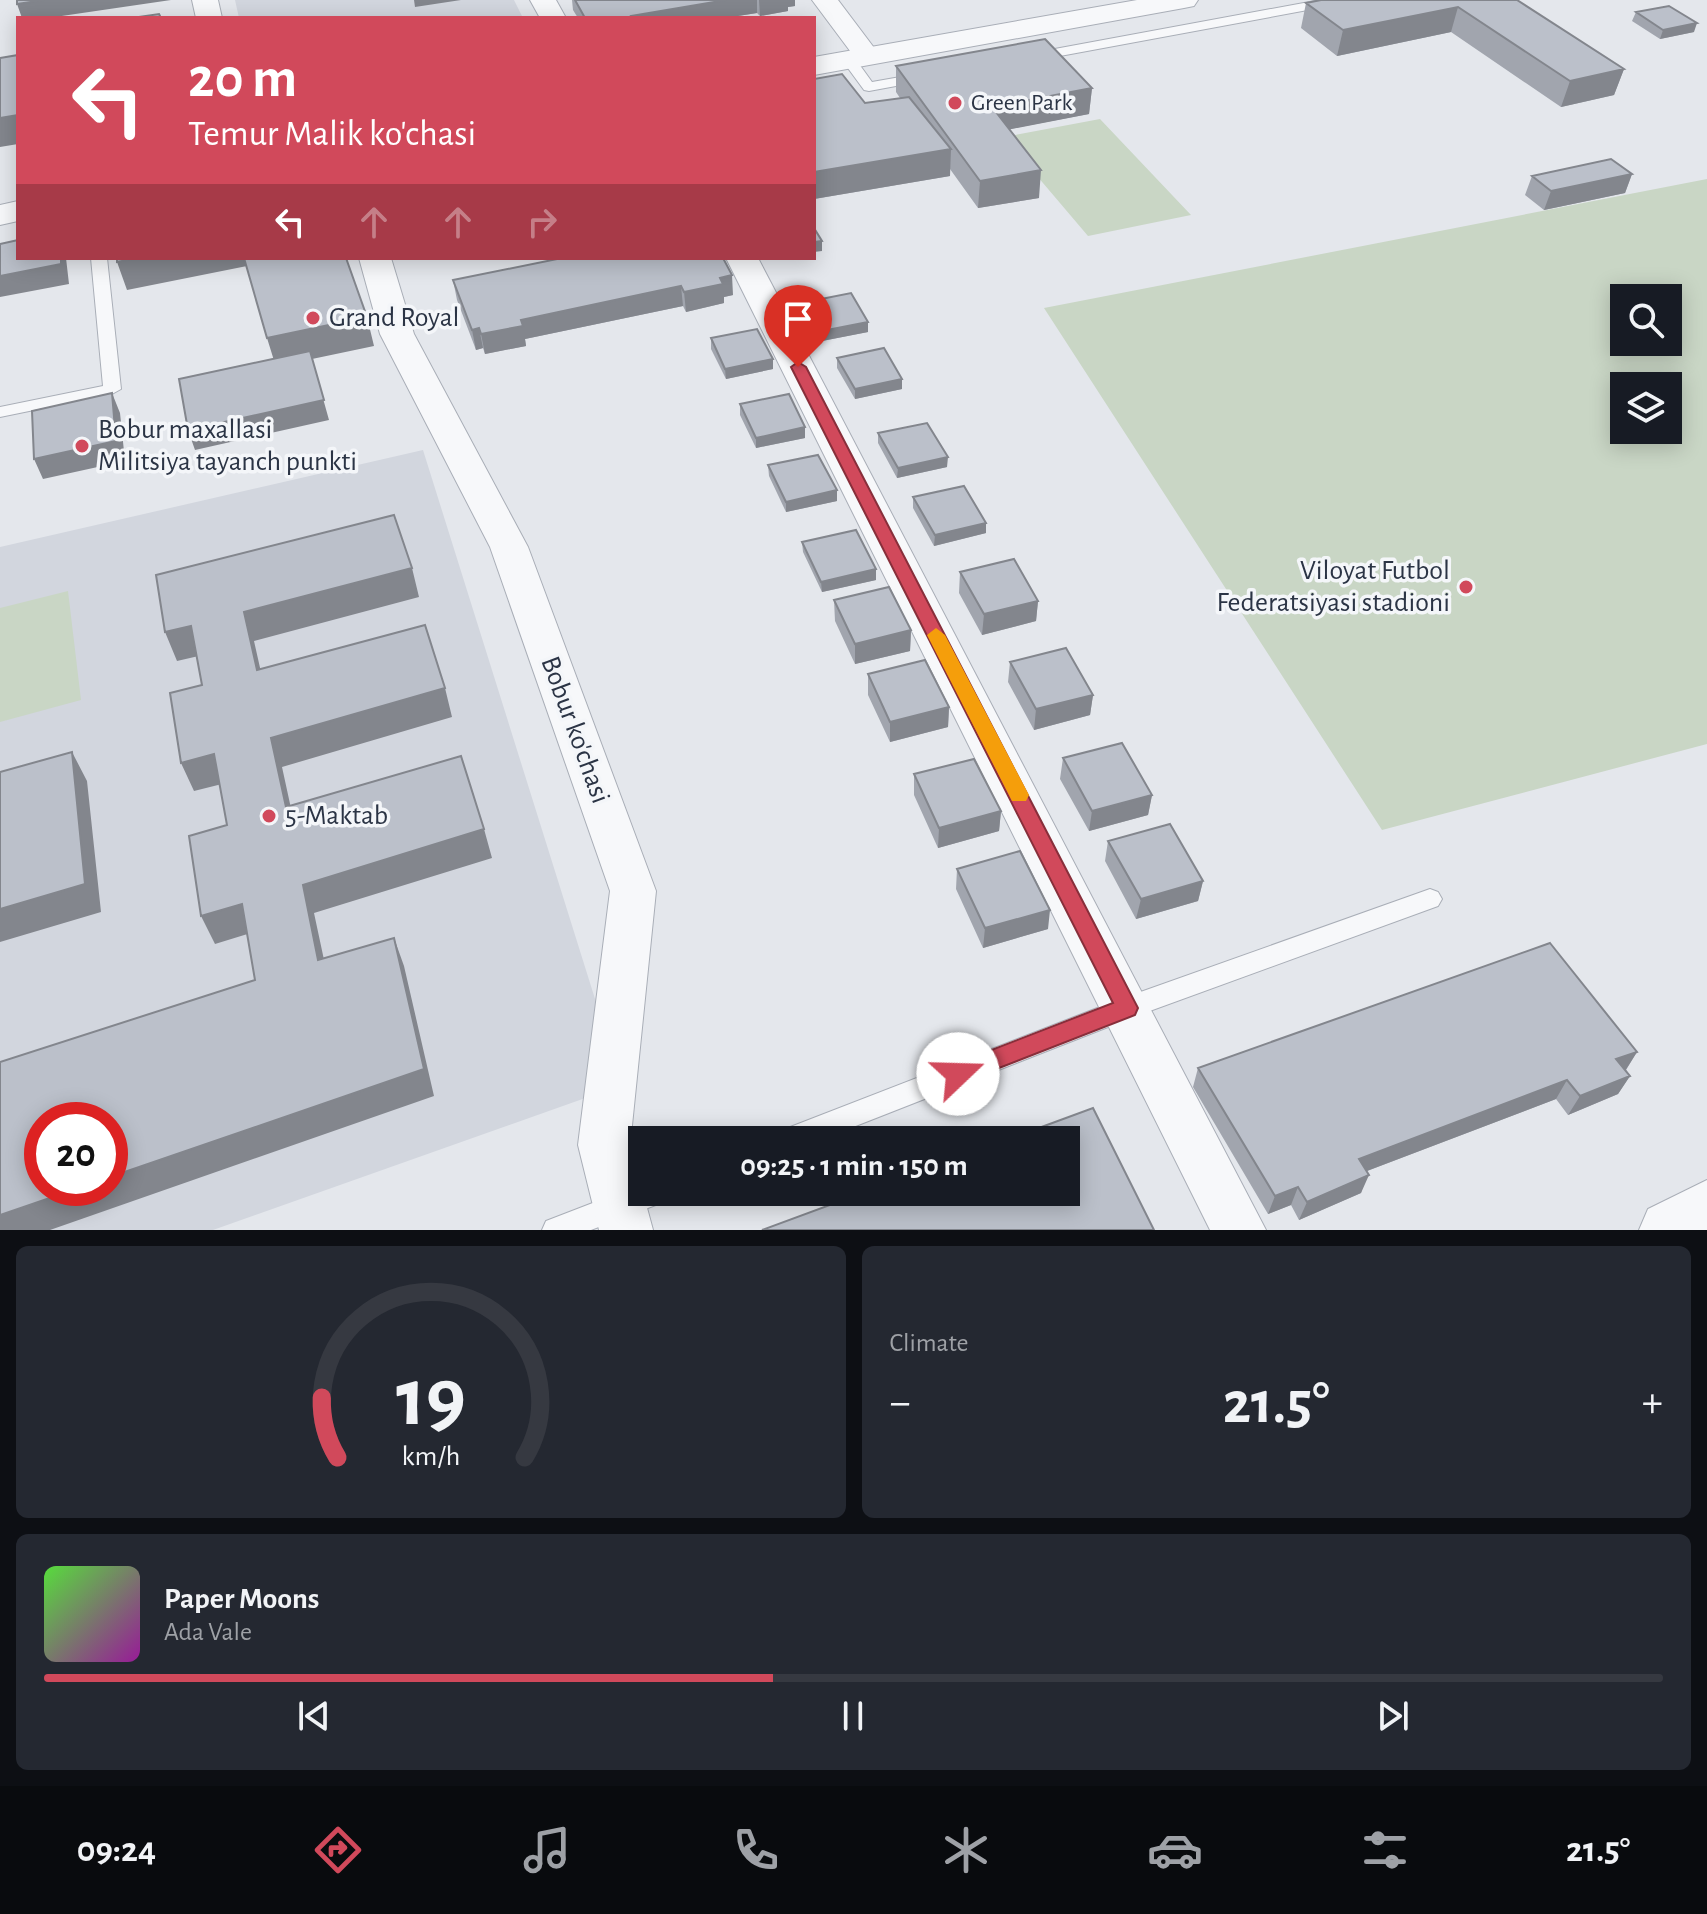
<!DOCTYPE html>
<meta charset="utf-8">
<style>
:root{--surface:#171b24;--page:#242831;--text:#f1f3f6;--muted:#9ea1a6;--line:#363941;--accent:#d1495b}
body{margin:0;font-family:"Alegreya Sans",sans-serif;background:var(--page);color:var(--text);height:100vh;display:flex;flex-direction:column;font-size:30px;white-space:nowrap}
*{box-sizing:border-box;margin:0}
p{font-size:26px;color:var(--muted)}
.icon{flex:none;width:44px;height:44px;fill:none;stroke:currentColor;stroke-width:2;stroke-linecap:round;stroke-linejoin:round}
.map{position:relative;height:1230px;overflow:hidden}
.panel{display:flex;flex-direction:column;gap:16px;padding:16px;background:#0d0f14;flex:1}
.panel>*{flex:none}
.hud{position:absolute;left:16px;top:16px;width:800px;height:244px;border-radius:0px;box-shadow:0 4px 20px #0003;background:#d1495b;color:#fff;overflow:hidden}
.controls{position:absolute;left:1610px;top:284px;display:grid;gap:16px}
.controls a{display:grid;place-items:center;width:72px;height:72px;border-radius:0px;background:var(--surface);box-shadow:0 4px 20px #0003;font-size:40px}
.speed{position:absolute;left:24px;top:1102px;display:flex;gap:16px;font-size:40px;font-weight:700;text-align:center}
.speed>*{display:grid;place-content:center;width:104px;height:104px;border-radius:50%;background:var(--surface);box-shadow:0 4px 20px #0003;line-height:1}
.speed .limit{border:12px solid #d22;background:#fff;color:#111}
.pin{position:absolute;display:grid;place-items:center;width:68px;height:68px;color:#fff;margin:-82px -34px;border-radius:50% 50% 50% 0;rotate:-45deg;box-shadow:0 0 8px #0007}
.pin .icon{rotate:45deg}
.me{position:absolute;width:88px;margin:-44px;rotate:69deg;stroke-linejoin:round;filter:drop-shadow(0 0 6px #0008)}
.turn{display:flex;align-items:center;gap:28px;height:168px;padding:0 40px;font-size:36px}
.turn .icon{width:104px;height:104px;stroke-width:2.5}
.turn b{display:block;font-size:56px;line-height:68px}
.lanes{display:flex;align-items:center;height:76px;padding:0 40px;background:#0003;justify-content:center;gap:40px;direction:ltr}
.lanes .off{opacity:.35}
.big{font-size:60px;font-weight:700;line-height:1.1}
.panel .card{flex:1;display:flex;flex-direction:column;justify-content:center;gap:12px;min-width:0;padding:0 28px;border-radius:12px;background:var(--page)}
.panel .dial{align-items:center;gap:0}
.dial svg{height:208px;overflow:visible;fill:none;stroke:var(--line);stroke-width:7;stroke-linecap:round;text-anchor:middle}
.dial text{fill:var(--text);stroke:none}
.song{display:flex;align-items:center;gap:24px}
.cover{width:96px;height:96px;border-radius:12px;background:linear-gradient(135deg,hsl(110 70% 55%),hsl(300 70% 35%))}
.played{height:8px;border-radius:4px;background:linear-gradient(90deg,var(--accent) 45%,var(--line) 45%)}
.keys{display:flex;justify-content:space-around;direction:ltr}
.heat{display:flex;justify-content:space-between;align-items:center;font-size:44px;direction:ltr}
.panel .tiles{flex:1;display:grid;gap:16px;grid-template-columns:1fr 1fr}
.card:last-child{grid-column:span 2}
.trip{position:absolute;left:628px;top:1126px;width:452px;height:80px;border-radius:0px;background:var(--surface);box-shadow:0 4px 20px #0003;font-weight:700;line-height:80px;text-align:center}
.menu{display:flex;height:128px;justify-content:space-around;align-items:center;background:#090b0e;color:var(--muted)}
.menu .icon{width:56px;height:56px}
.menu .selected{color:var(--accent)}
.menu b{font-size:36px;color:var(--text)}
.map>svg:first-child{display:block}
.built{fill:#d2d6de;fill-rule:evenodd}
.green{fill:#c9d6c5;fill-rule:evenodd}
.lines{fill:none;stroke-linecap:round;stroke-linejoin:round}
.service-casing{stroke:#a9aeb7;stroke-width:2}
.minor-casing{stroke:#a9aeb7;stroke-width:2}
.tertiary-casing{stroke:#a9aeb7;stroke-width:2}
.service{fill:#f7f8fa;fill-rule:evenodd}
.minor{fill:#f7f8fa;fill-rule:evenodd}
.tertiary{fill:#f7f8fa;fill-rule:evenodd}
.wall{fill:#a1a5ae}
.shaded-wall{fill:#83868d}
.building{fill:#bbc0ca;stroke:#83868d;stroke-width:2}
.route{fill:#d1495b;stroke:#882f3b;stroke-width:2}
.slow{fill:#f59e0b}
.poi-dot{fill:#d1495b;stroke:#f4f6f9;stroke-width:3}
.labels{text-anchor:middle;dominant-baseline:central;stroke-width:7;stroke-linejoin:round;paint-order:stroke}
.far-poi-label{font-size:24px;fill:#2b3445;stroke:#f4f6f9;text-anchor:start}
.poi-label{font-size:28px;fill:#2b3445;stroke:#f4f6f9;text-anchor:start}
.street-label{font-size:28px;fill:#2b3445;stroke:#f4f6f9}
</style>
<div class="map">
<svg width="1707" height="1230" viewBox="0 0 1707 1230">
<rect width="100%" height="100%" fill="#e4e7ec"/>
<path class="built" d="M235,0H514L523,18H239Z
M423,450L622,1085L213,1230H0V547ZM42,1120H110V1188H42Z"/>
<path class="green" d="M1100,119L1191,215L1088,236L1004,137Z
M1707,179V744L1382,830L1044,308ZM1624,298H1668V342H1624ZM1624,386H1668V430H1624Z
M68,591L81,700L0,722V608Z"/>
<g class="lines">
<g class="service-casing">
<path id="service" d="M1320,0H1346L1340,4L1033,61L1026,57L1033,53Z
M844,57H854L872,82L923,73L930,77L923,81L869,91L864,90L842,60Z
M91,258H107L121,389L112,394L0,417V407L103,386Z
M1430,889L1438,892L1442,899L1438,906L1136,1016L820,1140H776L780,1131L1118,1000Z
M642,1184V1192H669L666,1201L591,1230H542L546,1221Z"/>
</g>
<g class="minor-casing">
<path id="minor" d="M192,0H218L222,18H196Z
M530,0H556L566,18H540Z
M812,0H838L881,57L877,63H859Z
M359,258H391L414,334L528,547L656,891L630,1145L653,1230H599L578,1145L610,891L490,547L380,334Z
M726,258H758L1266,1230H1210Z"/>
</g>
<g class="tertiary-casing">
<path id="tertiary" d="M1137,0H1198L1194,6L1184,8L814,75V57Z
M18,201V221L0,225V205Z
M1707,1180V1230H1639L1648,1209Z"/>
</g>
<use href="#service" class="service"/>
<use href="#minor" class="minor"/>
<use href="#tertiary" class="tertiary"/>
</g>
<path class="wall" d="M572,0H795V6L788,7V11L760,16L757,13L725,18H578L573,10Z
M1517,0L1624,69L1614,95L1561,107L1451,32L1337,56L1301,28L1306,3Z
M1636,12L1694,32L1660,39L1632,21Z
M896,66L1092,88L1089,114L1010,129L1039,198L978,208L950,169V176L814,199V79L865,103L900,98L896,92Z
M1632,174L1625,193L1544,210L1525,195L1532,176Z
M562,258L733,295L724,297V303L686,312L683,306L525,339L526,346L485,354L483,348L476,350L457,300L453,280Z
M806,302L868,332L822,341L806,312Z
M711,338L773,369L726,379L711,349Z
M837,358L902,379V389L855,399L837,368Z
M740,404L805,438L756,448L740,415Z
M878,433L947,467L897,478L878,443Z
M768,465L837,490V501L786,512L769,476Z
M913,497L986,533L934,546L913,508Z
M802,542L876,569V580L822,592L803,552Z
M960,572L1038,601L1036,621L982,635L959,593Z
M834,600L911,630L910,651L855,664L835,621Z
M1010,662L1093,695L1090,715L1034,730L1008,682Z
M868,674L949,707L948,727L890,742L868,695Z
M1063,758L1152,795L1148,815L1089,831L1060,779Z
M914,774L1001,811L999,831L938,848L914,795Z
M1108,841L1203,881L1198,901L1136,919L1105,861Z
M957,869L1048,929L983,948L956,889Z
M1637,1052L1626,1070L1630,1076L1618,1094L1568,1115L1556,1099L1367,1171L1361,1193L1299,1220L1291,1205L1268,1214L1193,1087L1198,1068Z"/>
<path class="shaded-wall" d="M44,0H171L48,18H22L17,4Z
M414,0H461L415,7Z
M726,0H757V13L725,18H631V16Z
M759,0H795V6L788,7V11L760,16Z
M1458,7L1451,32L1337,56L1343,30Z
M1697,23L1694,32L1660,39L1663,30Z
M1624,69L1614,95L1561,107L1570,81Z
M1092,88L1089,114L991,133L992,107Z
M18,115V144L0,147V118Z
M951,149L950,176L814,199V172Z
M1041,170L1039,198L978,208L980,181Z
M1632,174L1625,193L1544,210L1551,191Z
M822,241V251L814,252V242Z
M61,258H66L69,284L0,297V276Z
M137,258H245L247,266L127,290L117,262Z
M732,275L733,295L724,297V303L686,312L684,292L720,278Z
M681,286L683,306L525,339L526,346L485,354L481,334L521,320Z
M367,317L374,346L312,359L329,420L195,450L188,430L276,367L267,338Z
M868,322V332L822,341V331Z
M479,328L483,348L476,350L472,330Z
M773,359V369L726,379L725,369Z
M902,379V389L855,399V389Z
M112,393L120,413L125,461L43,479L34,459Z
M805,427V438L756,448V438Z
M948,457L947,467L897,478L898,468Z
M837,490V501L786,512V502Z
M986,523V533L934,546L935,535Z
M412,568L419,597L254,641L267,699L257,670L244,612Z
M876,569V580L822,592L821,582Z
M1038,601L1036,621L982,635L984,614Z
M191,626L203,655L177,661L165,632Z
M911,630L910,651L855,664V644Z
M445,688L452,717L282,767L297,836L286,807L271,738Z
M1093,695L1090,715L1034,730L1036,709Z
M949,707L948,727L890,742V722Z
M72,752L87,781L101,912L0,942V909Z
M214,754L226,783L194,791L181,763Z
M1152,795L1148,815L1089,831L1092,811Z
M1001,811L999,831L938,848L939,828Z
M484,829L492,858L314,913L330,988L318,960L303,885Z
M1203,881L1198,901L1136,919L1141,899Z
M242,904L254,932L215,944L201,916Z
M1050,910L1048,929L983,948L985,928Z
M394,938L404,966L434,1096L50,1230H0V1215L79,1188H110V1177Z
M1637,1052L1625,1071L1616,1059Z
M1630,1076L1618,1094L1568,1115L1580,1096Z
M1567,1080L1556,1099L1351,1177L1359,1159Z
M1369,1175L1361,1193L1299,1220L1307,1202Z
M1298,1187L1291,1205L1268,1214L1275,1196Z"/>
<path class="building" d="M17,0H44L17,4Z
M575,0H726L631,16L632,18H585Z
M1321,0H1517L1624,69L1570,81L1458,7L1343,30L1306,3Z
M1669,6L1697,23L1663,30L1636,12Z
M159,14L161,18H132Z
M1045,39L1092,88L992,107L1041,170L980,181L896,66Z
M18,55V115L0,118V58Z
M842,74L865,103L909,97L951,149L814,172V79Z
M1611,159L1632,174L1551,191L1532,176Z
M814,228L822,241L814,242Z
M18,240V258H61V264L0,276V244Z
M117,258H137L117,262Z
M244,258H346L367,317L267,338Z
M562,258H723L732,275L720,278L723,284L684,292L681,286L521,320L523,326L481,334L479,328L472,330L453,280Z
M851,293L868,322L822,331L806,302Z
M757,329L773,359L725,369L711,338Z
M884,348L902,379L855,389L837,358Z
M310,351L324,400L188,430L179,379Z
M112,393L116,441L34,459L32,411Z
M789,394L805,427L756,438L740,404Z
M927,423L948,457L898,468L878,433Z
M818,455L837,490L786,502L768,465Z
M964,486L986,523L935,535L913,497Z
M394,515L412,568L244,612L257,670L425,625L445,688L271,738L286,807L461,756L484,829L303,885L318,960L394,938L424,1069L110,1177V1120H42V1188H79L0,1215V1062L255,980L242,904L201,916L189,836L227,825L214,754L181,763L170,693L202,685L191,626L165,632L156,575Z
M856,530L876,569L821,582L802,542Z
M1014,559L1038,601L984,614L960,572Z
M889,587L911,630L855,644L834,600Z
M1066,648L1093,695L1036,709L1010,662Z
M925,660L949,707L890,722L868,674Z
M1122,743L1152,795L1092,811L1063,758Z
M72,752L85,884L0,909V772Z
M974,759L1001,811L939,828L914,774Z
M1170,824L1203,881L1141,899L1108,841Z
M1020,851L1050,910L985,928L957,869Z
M1550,943L1637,1052L1616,1059L1630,1076L1580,1096L1567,1080L1359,1159L1369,1175L1307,1202L1298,1187L1275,1196L1198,1068Z
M1093,1108L1154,1230H762L865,1192H1066V1140H1006Z"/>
<path class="route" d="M798,362L806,367L1138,1008L1135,1015L958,1084L950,1081L946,1074L950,1066L1113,1003L791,367Z"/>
<path class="slow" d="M936,628L945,635L1029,795L1026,801H1012L1009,795L927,635Z"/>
<g class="poi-dot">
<circle cx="955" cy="103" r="8"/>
<circle cx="313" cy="318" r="8"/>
<circle cx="82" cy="446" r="8"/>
<circle cx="1466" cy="587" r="8"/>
<circle cx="269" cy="816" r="8"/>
</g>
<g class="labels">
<g class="far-poi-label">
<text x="971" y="103">Green Park</text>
</g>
<g class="poi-label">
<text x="329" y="318">Grand Royal</text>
<text x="98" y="430">Bobur maxallasi<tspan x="98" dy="32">Militsiya tayanch punkti</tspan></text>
<text x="1450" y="571" text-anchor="end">Viloyat Futbol<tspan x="1450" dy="32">Federatsiyasi stadioni</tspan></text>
<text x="285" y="816">5-Maktab</text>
</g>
<g class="street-label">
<text transform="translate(575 730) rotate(70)">Bobur ko'chasi</text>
</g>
</g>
</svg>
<div class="controls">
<a><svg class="icon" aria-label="search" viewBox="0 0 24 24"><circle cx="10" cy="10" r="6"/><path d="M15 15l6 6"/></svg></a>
<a><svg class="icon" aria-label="layers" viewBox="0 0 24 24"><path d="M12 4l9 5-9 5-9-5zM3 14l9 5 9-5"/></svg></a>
</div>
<div class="speed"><div class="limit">20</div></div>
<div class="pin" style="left:798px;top:367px;background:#d93025"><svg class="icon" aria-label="arrive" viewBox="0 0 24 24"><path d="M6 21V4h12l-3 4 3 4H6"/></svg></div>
<svg class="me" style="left:958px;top:1074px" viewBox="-20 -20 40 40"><circle r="19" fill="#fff"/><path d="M0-13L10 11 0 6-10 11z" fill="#d1495b"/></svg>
<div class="trip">09:25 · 1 min · 150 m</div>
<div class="hud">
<div class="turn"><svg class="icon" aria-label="left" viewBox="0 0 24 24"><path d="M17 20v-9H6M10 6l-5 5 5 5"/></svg><div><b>20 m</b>Temur Malik ko'chasi</div></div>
<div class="lanes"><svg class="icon" aria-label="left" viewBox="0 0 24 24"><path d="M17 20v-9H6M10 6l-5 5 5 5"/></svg><svg class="icon off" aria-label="ahead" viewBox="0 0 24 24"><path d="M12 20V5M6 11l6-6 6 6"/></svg><svg class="icon off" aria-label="ahead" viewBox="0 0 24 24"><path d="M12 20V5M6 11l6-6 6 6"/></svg><svg class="icon off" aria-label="right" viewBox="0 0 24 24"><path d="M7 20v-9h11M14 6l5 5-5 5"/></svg></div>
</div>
</div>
<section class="panel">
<div class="tiles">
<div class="card dial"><svg viewBox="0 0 100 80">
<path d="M14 69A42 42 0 1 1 86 69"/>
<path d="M14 69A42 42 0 0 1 8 46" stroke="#d1495b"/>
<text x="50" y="56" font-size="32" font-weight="700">19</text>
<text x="50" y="72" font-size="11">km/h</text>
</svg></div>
<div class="card"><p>Climate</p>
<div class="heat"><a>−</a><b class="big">21.5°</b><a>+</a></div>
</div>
<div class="card">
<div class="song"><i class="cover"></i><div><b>Paper Moons</b><p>Ada Vale</p></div></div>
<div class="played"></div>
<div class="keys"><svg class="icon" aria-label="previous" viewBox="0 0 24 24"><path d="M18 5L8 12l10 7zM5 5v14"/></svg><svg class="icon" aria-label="pause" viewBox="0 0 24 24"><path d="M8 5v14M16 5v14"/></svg><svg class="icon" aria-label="next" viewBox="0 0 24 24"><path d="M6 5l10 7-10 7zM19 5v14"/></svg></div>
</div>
</div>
</section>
<nav class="menu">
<b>09:24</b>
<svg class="icon selected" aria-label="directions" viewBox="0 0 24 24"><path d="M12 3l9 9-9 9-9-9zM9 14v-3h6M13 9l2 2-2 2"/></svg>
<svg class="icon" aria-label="music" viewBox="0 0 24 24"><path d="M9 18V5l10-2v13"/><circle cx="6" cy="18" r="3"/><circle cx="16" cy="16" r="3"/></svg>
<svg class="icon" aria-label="phone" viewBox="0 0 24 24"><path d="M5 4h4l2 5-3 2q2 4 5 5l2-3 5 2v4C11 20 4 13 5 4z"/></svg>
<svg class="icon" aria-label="climate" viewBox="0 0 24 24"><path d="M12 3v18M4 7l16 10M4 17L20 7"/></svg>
<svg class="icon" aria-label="car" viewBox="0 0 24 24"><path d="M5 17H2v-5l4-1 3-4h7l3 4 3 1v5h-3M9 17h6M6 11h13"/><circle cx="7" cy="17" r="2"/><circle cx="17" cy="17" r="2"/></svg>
<svg class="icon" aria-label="filters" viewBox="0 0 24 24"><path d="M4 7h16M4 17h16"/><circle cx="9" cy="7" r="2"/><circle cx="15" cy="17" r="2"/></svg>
<b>21.5°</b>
</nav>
